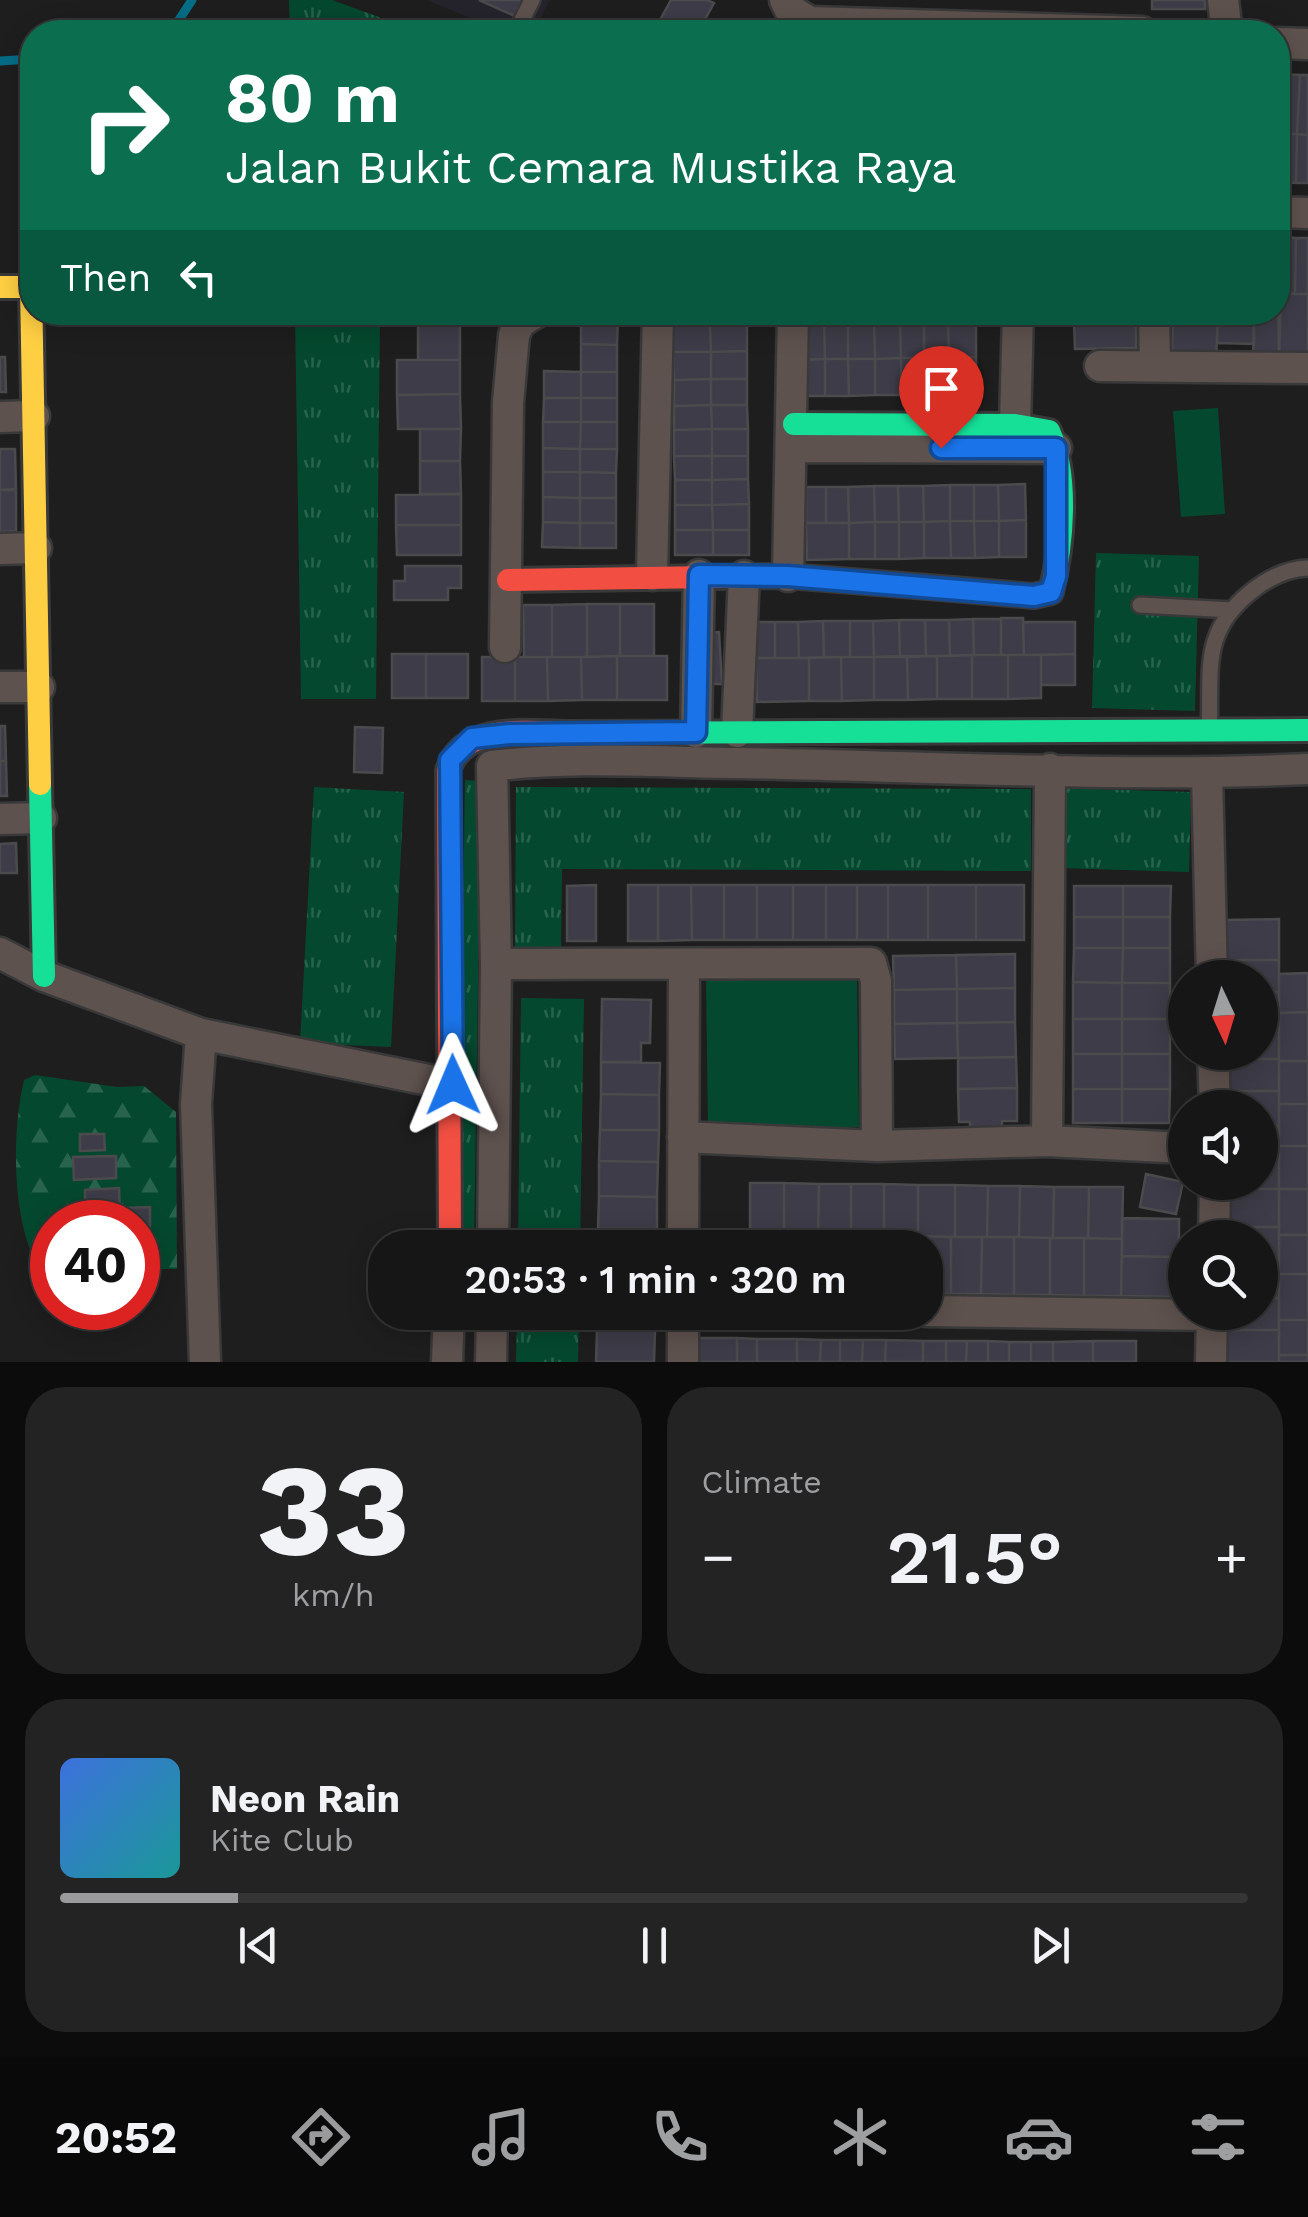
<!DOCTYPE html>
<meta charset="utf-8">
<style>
:root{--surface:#161617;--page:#232324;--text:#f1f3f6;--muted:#9e9fa1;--line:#353536;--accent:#9a9a9c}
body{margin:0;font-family:"Work Sans",sans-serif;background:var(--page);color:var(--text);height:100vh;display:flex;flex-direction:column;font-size:38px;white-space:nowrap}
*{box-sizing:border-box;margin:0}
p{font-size:32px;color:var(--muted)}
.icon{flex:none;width:55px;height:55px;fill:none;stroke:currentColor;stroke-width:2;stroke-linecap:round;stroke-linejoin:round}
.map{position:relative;height:1362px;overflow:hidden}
.panel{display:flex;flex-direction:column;gap:25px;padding:25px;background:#0c0c0d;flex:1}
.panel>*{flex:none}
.top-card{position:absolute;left:20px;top:20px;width:1270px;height:305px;border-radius:40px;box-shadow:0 5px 25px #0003,0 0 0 2px var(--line);background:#0b6e4f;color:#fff;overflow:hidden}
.needle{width:65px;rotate:176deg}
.fabs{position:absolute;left:1168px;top:960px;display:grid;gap:20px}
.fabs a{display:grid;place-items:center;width:110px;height:110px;border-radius:50%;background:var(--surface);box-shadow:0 5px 25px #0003,0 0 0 2px var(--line);font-size:50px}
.speed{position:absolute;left:30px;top:1200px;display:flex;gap:20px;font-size:50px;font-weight:700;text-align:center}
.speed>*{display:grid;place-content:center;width:130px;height:130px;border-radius:50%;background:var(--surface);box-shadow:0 5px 25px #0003,0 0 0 2px var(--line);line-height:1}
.speed .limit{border:15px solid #d22;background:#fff;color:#111}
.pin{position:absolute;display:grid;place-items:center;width:85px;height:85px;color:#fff;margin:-102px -42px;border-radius:50% 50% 50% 0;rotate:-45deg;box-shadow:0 0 10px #0007}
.pin .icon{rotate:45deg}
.me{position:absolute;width:110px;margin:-55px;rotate:359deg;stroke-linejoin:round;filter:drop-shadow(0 0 8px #0008)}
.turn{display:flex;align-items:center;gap:35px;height:210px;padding:0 40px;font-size:45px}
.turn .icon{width:130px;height:130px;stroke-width:2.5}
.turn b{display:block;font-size:70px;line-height:85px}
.then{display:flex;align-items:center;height:95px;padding:0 40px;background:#0003;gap:20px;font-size:38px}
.big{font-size:75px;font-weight:600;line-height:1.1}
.panel .tile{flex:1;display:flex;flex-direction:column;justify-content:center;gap:15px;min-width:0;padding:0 35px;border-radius:40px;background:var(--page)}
.panel .dial{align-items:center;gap:0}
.dial b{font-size:130px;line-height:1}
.song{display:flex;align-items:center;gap:30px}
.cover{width:120px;height:120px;border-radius:15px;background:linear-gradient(135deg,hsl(220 70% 55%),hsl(180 70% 35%))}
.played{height:10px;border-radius:5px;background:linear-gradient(90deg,var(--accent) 15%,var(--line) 15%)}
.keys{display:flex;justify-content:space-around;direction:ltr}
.heat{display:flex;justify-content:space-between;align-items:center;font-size:55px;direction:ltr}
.panel .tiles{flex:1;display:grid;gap:25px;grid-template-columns:1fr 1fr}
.tile:last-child{grid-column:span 2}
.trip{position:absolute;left:368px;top:1230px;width:575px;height:100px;border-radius:40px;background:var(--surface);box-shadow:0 5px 25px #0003,0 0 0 2px var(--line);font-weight:600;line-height:100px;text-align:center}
.menu{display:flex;height:160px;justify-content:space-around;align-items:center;background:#090909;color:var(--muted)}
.menu .icon{width:70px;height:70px}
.menu .active{color:var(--accent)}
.menu b{font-size:45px;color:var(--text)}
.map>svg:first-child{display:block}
.built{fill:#25242c}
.grass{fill:url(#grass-tufts)}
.forest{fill:url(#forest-firs)}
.garden{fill:#04492f}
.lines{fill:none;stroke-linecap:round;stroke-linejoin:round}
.stream{stroke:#056d86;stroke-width:9}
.building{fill:#3e3c48;stroke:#4b4b4d;stroke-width:2.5}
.lane-casing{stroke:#39393a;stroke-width:20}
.street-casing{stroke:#39393a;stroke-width:35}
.fast-casing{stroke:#39393a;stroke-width:28}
.slow-casing{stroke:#39393a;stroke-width:28}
.jam-casing{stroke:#39393a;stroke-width:28}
.lane{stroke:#5e524e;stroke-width:15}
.street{stroke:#5e524e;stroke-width:30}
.fast{stroke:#16e098;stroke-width:22}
.slow{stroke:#ffcf43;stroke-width:22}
.jam{stroke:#f24e42;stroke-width:22}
.route-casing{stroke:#114b97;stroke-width:25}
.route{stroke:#1a73e8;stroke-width:18}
</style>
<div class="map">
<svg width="1308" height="1362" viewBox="0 0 1308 1362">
<defs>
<pattern id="grass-tufts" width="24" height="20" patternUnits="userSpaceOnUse" patternTransform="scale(2.5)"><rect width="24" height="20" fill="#04492f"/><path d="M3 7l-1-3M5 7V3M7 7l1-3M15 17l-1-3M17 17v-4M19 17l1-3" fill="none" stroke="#28634d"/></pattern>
<pattern id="forest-firs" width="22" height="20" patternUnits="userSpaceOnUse" patternTransform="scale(2.5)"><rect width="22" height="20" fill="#04492f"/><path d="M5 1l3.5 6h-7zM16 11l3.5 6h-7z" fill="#28634d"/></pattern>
</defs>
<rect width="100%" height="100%" fill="#1e1e1f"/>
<path class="built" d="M427,0H550L533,32H504Z"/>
<path class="grass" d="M289,0H332L420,32H290Z
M295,313H380L376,699H301Z
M1096,553L1199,556L1195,711L1092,708Z
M465,780L481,781L474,1247L458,1248Z
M314,787L404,792L391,1047L300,1043Z
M516,787L1031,789V871L562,869L561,949H515Z
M1063,788L1191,792L1189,872L1060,868Z
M521,998L584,999L580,1247H518Z
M517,1313H579L578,1362H516Z"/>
<path class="forest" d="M35,1075L117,1087L144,1086L176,1112L177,1269H138V1222H52V1265L34,1259C12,1211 12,1131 24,1080Z"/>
<path class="garden" d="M1218,408L1225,514L1181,517L1173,411Z
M857,978L859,1127L708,1129L706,980Z"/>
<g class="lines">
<path class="stream" d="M171,32L192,0
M0,61L32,59"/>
</g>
<path class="building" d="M479,0H522L515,16Z
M671,0H707L714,3L698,32H684L660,20Z
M1152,0H1205V9H1152Z
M660,20L684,32H653Z
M1278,74L1300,75L1297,134H1278Z
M1300,75H1308V135L1297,134Z
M1278,134H1297L1296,183L1278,182Z
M1297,134L1308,135V183H1296Z
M1278,237L1296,238L1295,294L1278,293Z
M1296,238H1308V294H1295Z
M1278,293L1279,362H1253L1254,312H1278Z
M1281,293L1308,294V363L1279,362Z
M1074,312H1136V323L1074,324Z
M1173,312H1218L1216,361L1172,360Z
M1218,313H1254V344L1217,343Z
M581,316H618L617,345L581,344Z
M924,321V358H901L900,322Z
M924,321L948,322L949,358H924Z
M976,321V357L949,358L948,322Z
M874,322L875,359H848V323Z
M874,322H900L901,358L875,359Z
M710,323L711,352H673V324Z
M710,323H747V351L711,352Z
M798,323H824L825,359L799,360Z
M824,323H848V359H825Z
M1136,323V348L1075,349L1074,324Z
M418,325H460V360H418Z
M581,344L617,345V372H581Z
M747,351V379H711V352Z
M673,352H711V379L674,380Z
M0,357H5L6,392H0Z
M976,357L977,394H949V358Z
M901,358V395H875V359Z
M901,358H924L925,395H901Z
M924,358H949V394L925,395Z
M825,359V396H799V360Z
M825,359H848L849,396H825Z
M848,359H875V395L849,396Z
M397,360H460V394L397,395Z
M544,371L581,372V398H544Z
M581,372H617V398H581Z
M711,379H747V405H711Z
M711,379V405L674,406V380Z
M460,394L461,429H398L397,395Z
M544,398H581V422H543Z
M581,398H617V422H581Z
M711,405H747L748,429H712Z
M711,405L712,429L674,430V406Z
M543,422H581L580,449L543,448Z
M581,422H617V449H580Z
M420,429H461L460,461H420Z
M712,429H748V456H712Z
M712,429V456H674V430Z
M543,448L580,449V472H543Z
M0,449H15L16,489L0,490Z
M580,449H617L616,473L580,472Z
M674,456H712V480H675Z
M712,456H748V479L712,480Z
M420,461H460L461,494H420Z
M543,472H580V498L543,497Z
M580,472L616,473V498H580Z
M748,479L749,504L712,505V480Z
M675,480H712V505H675Z
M1025,484L1026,520L999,521L998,485Z
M950,485H974V521H950Z
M950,485V521L924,522L923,486Z
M974,485H998L999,521H974Z
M874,486H898L899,522H875Z
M874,486L875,522L849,523L848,487Z
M898,486H923L924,522H899Z
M806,487H826V523H806Z
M826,487H848L849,523H826Z
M0,490H16V531L0,532Z
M461,494V525H396V495Z
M543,497L580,498V523L543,522Z
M580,498H616V523H580Z
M749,504V530H713L712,505Z
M675,505H712L713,530H675Z
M1026,520V557H999V521Z
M950,521L951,558H924V522Z
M950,521H974L975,558H951Z
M974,521H999V557L975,558Z
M543,522L580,523V548L542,547Z
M875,522V559H849V523Z
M875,522H899V559H875Z
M899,522H924V558L899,559Z
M580,523H616V548H580Z
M806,523H849V559L807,560Z
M396,525H461V555H397Z
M675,530H713V555H675Z
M713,530H749V555H713Z
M405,566H461V588H448V600H394V581H405Z
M587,604V657H552V605Z
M587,604H620V656L587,657Z
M620,604H654V656H620Z
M523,605H552V657H524Z
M1023,618L1024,655H1001V618Z
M973,619H1001V655H974Z
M973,619L974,655L950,656L949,620Z
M899,620L900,656L874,657L873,621Z
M899,620H925L926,656H900Z
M925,620H949L950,656H926Z
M823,621L824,657L799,658L798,622Z
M823,621H850V657H824Z
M850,621H873L874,657H850Z
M756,622H775V658H756Z
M775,622H798L799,658H775Z
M1023,622H1075V654L1024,655Z
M719,632L722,684H705L703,633Z
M392,654H426V698H392Z
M426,654H468V698H426Z
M1075,654V685H1041V655Z
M972,655H1008V699H972Z
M972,655V699H937V656Z
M1008,655H1041V698L1008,699Z
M617,656V700H582L581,657Z
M617,656H667V700H617Z
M937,656V699L908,700L907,657Z
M482,657H515V701H482Z
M515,657H547L548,701H515Z
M547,657H581L582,700L548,701Z
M841,657L842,701H809V658Z
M841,657H874V700L842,701Z
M874,657H907L908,700H874Z
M756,658H809V701L757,702Z
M0,726H5L6,761H0Z
M355,727L383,728L382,773L354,772Z
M0,761H6L7,796H0Z
M16,843L17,873H0V844Z
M596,885V941H567V886Z
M628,885H658V941H628Z
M658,885H691L692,940L658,941Z
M691,885H724V940H692Z
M724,885H757V940H724Z
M757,885H793V940H757Z
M793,885H826V940H793Z
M826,885H857V940H826Z
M857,885H888V940H857Z
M888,885H928V940H888Z
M928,885H976V940H928Z
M976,885H1024V940H976Z
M1074,886H1123V917H1074Z
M1123,886H1171L1170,917H1123Z
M1074,917H1123V948H1074Z
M1123,917H1170V948H1123Z
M1279,919V960H1224V920Z
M1074,948H1123L1122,983L1073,982Z
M1123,948H1170V983H1122Z
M1015,954V988L957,989L956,955Z
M956,955L957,989L894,990L893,956Z
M1224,960H1279V992H1260V978H1224Z
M1308,973V1012L1279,1013V974Z
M1073,982L1122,983V1019H1073Z
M1122,983H1170V1019H1122Z
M1015,988V1022L957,1023V989Z
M957,989V1023L894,1024V990Z
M1260,992H1279V1025H1260Z
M602,999L651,1000L650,1043H641V1062H601Z
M1308,1012V1061H1279V1013Z
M1073,1019H1122V1054H1073Z
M1122,1019H1170V1054H1122Z
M1015,1022L1016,1057L958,1058L957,1023Z
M957,1023L958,1058L895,1059L894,1024Z
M1260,1025H1279V1059H1224V1052H1260Z
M1073,1054H1122V1089H1073Z
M1122,1054H1170V1089H1122Z
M1016,1057L1017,1088L958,1089V1058Z
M1224,1059H1279V1091H1224Z
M1279,1061H1308V1104H1279Z
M601,1062L660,1063L659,1095L601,1094Z
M1017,1088V1121H1002V1135H970V1122H959L958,1089Z
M1073,1089H1122V1123H1073Z
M1122,1089H1170L1169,1123H1122Z
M1224,1091H1279V1126H1260V1108H1224Z
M601,1094L659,1095V1130H600Z
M1279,1104H1308V1146H1279Z
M1260,1126H1279V1157H1260Z
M600,1130H659L658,1162L599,1161Z
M80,1134H104L105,1150L80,1151Z
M1279,1146H1308V1189H1279Z
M116,1156V1178L74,1180L73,1157Z
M1260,1157H1279V1189H1224V1182H1260Z
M599,1161L658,1162L657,1197L599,1196Z
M1146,1174L1183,1182L1176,1214L1140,1207Z
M750,1183H784V1235L750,1234Z
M784,1183L819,1184L818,1235H784Z
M819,1184H851V1235H818Z
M851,1184H884V1236L851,1235Z
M884,1184L918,1185V1236H884Z
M918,1185H955V1237L918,1236Z
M955,1185L988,1186L987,1237H955Z
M988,1186H1020L1019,1237H987Z
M1020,1186L1054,1187L1053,1238L1019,1237Z
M1054,1187H1089L1088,1238H1053Z
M1089,1187H1123L1122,1239L1088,1238Z
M119,1188L120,1212H85V1190Z
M1224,1189H1279V1227H1224Z
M1279,1189H1308V1235H1279Z
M599,1196L657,1197V1229H598Z
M150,1207V1226L124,1222V1208Z
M1122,1218L1179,1219V1257L1122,1256Z
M1224,1227H1279V1262H1260V1238H1224Z
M598,1229H657V1248H598Z
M712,1234H750V1248H712Z
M750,1234L784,1235V1248H750Z
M784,1235H818V1248H784Z
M818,1235H851L850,1248H818Z
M851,1235L884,1236L883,1248H850Z
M1279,1235H1308V1274H1279Z
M884,1236H918V1248H883Z
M918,1236L951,1237V1294H925V1248H918Z
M951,1237H982L981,1294H951Z
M982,1237H1014V1295L981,1294Z
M1014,1237L1050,1238V1295H1014Z
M1050,1238H1084V1296L1050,1295Z
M1084,1238L1122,1239L1121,1296H1084Z
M1122,1256L1179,1257L1178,1297L1121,1296Z
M1260,1262H1279V1298H1260Z
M1279,1274H1308V1320H1279Z
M1260,1298H1279V1330H1224V1312H1260Z
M597,1312H656L655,1331L597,1330Z
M1279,1320H1308V1355H1279Z
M597,1330L655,1331L654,1362H596Z
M1224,1330H1279V1362H1224Z
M697,1338H737V1362H697Z
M737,1338L757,1339V1362H737Z
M757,1339H797V1362H757Z
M797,1339L821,1340L820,1362H797Z
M821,1340H840V1362H820Z
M840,1340H863L862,1362H840Z
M863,1340H886L885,1362H862Z
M886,1340L923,1341V1362H885Z
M923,1341H946V1362H923Z
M946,1341H967L966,1362H946Z
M967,1341H988V1362H966Z
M988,1341L1009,1342V1362H988Z
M1093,1341V1362H1053V1342Z
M1093,1341H1136V1362H1093Z
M1009,1342H1031V1362H1009Z
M1031,1342H1053V1362H1031Z
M1279,1355H1308V1362H1279Z"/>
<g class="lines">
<g class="lane-casing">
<path id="lane" d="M519,26L532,0
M1140,605L1232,610
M1209,727C1211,700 1207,666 1215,641C1226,605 1270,569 1308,568"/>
</g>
<g class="street-casing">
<path id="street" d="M785,0L790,10L810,22L1142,32
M1223,0L1227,32
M1278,43L1308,44
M1278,212L1308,213
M1154,312L1155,366
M1100,366L1308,368
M0,417L34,416
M1015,425L1018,312
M793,447L1056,448
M0,549L36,548
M652,575L658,312
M788,576L793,312
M505,647L508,403L514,335L520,322L537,312
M0,687H39
M696,732L699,575
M737,732L744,576
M492,766C572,756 655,762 736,763C926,766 1118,778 1308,769
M492,766L496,964L493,1248
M1207,774L1212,978
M0,819L41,818
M0,953L44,976L201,1034L453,1085
M496,964L871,963L876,981L877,1146
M201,1034L196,1104L205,1362
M1213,1052L1215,1108
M683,1137L877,1146L1047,1141L1185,1148
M1047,1141L1050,769
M1214,1238L1215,1182
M683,1248L684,966
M925,1311L1212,1315
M447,1362L449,1312
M491,1362L492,1312
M683,1362V1312
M1211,1362L1212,1312"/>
</g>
<g class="fast-casing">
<path id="fast" d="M794,424L1015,425L1049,431C1069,477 1063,544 1051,592L1034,596L953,589
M574,733L1308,730
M40,784L44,976"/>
</g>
<g class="slow-casing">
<path id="slow" d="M0,287H31L40,784"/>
</g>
<g class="jam-casing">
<path id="jam" d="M508,580L788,576L953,589
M450,1248L448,771C462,721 534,733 574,733"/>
</g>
<use href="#lane" class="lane"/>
<use href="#street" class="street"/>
<use href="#fast" class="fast"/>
<use href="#slow" class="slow"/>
<use href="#jam" class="jam"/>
</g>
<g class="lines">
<g class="route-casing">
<path id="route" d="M453,1085L450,760L472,738L510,734L696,732L699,575L788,576L1034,596L1051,592L1056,576V448H941"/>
</g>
<use href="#route" class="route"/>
</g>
</svg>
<div class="fabs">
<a><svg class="needle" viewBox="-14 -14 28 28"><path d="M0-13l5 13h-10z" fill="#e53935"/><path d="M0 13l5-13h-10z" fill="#9e9fa1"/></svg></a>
<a><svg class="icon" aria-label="sound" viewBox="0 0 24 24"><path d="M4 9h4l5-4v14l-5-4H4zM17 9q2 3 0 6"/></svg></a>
<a><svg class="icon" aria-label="search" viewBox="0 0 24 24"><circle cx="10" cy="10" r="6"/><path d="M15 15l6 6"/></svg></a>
</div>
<div class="speed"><div class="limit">40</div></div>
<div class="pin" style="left:941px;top:448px;background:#d93025"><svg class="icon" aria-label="arrive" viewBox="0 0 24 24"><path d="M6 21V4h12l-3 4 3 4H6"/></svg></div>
<svg class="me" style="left:453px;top:1085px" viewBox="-20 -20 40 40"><path d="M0-17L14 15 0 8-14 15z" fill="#1a73e8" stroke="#fff" stroke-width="4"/></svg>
<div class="trip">20:53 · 1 min · 320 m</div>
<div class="top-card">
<div class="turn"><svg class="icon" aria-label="right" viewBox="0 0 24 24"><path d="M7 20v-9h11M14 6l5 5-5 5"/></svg><div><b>80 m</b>Jalan Bukit Cemara Mustika Raya</div></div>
<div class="then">Then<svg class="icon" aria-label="left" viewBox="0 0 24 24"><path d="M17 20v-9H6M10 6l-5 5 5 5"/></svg></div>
</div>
</div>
<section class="panel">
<div class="tiles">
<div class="tile dial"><b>33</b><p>km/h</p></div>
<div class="tile"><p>Climate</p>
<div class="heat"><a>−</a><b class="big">21.5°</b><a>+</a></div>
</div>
<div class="tile">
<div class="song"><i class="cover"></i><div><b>Neon Rain</b><p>Kite Club</p></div></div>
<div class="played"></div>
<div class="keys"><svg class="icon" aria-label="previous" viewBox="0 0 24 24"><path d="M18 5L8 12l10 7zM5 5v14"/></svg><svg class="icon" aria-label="pause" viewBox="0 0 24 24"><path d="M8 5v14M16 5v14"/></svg><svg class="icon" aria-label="next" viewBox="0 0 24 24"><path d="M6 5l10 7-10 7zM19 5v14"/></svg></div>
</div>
</div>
</section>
<nav class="menu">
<b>20:52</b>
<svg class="icon active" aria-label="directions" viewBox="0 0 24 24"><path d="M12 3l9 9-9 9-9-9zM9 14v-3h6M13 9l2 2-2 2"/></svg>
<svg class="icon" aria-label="music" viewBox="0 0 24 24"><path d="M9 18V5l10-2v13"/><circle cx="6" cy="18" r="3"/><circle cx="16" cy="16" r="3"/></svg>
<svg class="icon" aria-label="phone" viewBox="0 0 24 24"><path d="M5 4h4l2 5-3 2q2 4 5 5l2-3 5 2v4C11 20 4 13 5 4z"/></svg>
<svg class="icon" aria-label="climate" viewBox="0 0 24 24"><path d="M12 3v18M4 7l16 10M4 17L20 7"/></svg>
<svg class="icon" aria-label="car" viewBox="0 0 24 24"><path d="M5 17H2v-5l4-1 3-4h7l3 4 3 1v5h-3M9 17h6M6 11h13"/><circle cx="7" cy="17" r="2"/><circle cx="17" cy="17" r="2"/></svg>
<svg class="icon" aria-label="filters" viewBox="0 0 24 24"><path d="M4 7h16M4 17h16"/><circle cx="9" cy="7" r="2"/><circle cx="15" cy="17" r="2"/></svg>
</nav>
